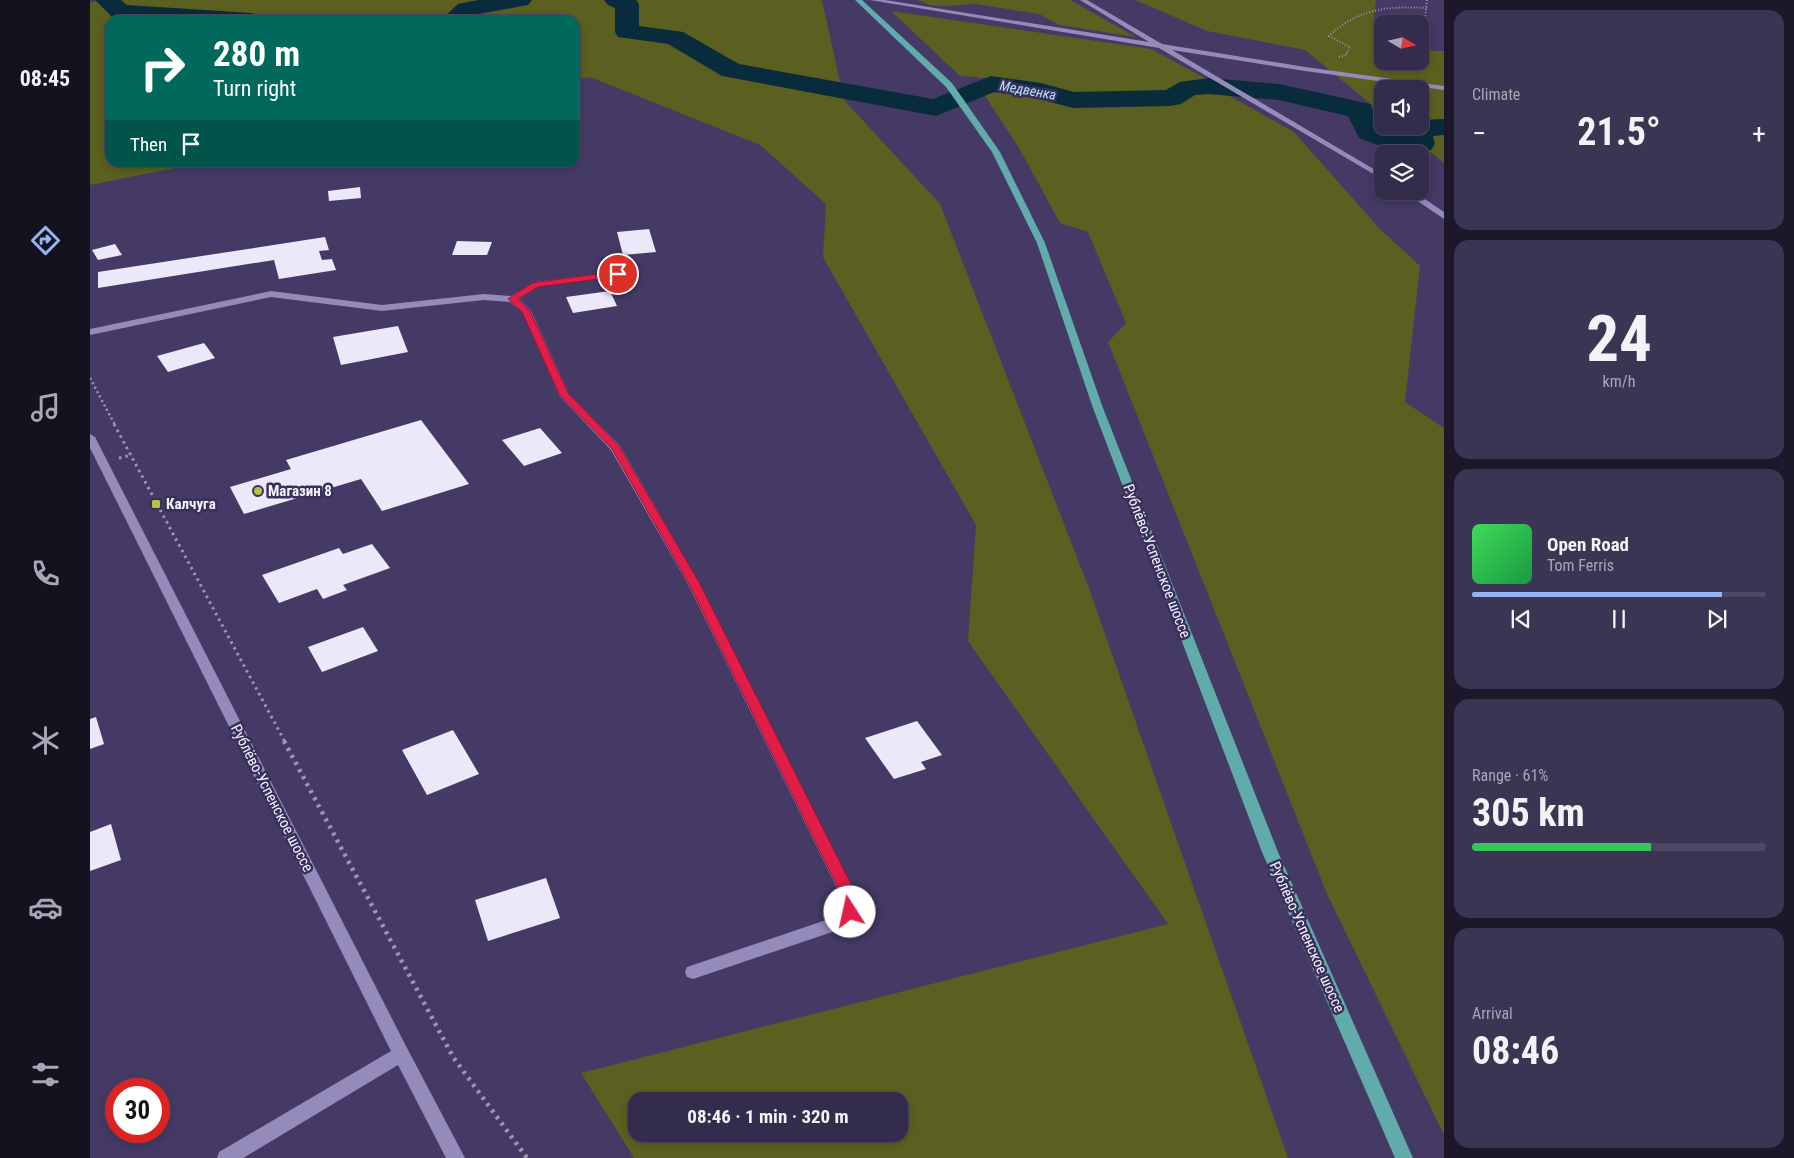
<!DOCTYPE html>
<meta charset="utf-8">
<style>
:root{--surface:#332c4c;--page:#3b3453;--text:#f1f3f6;--muted:#a9a7b5;--line:#4e4864;--accent:#95b2f1}
body{margin:0;font-family:"Roboto Condensed",sans-serif;background:var(--page);color:var(--text);height:100vh;display:flex;flex-direction:column;font-size:19px;white-space:nowrap}
*{box-sizing:border-box;margin:0}
p{font-size:16px;color:var(--muted)}
.icon{flex:none;width:28px;height:28px;fill:none;stroke:currentColor;stroke-width:2;stroke-linecap:round;stroke-linejoin:round}
.map{position:relative;flex:1;overflow:hidden}
.details{display:flex;flex-direction:column;gap:10px;padding:10px;background:#1c182a;width:350px}
.details>*{flex:none}
.guide{position:absolute;left:15px;top:15px;width:475px;height:152px;border-radius:15px;box-shadow:0 2px 8px #0003,0 0 0 1px var(--line);background:#00695c;color:#fff;overflow:hidden}
.needle{width:32px;rotate:99deg}
.tools{position:absolute;left:1284px;top:15px;display:grid;gap:10px}
.tools a{display:grid;place-items:center;width:55px;height:55px;border-radius:10px;background:var(--surface);box-shadow:0 2px 8px #0003,0 0 0 1px var(--line);font-size:25px}
.speed{position:absolute;left:15px;top:1078px;display:flex;gap:10px;font-size:25px;font-weight:700;text-align:center}
.speed>*{display:grid;place-content:center;width:65px;height:65px;border-radius:50%;background:var(--surface);box-shadow:0 2px 8px #0003,0 0 0 1px var(--line);line-height:1}
.speed .limit{border:8px solid #d22;background:#fff;color:#111}
.pin{position:absolute;display:grid;place-items:center;width:42px;height:42px;color:#fff;margin:-21px;border:2px solid #fff;border-radius:50%;box-shadow:0 1px 5px #0007}
.me{position:absolute;width:55px;margin:-28px;rotate:350deg;stroke-linejoin:round;filter:drop-shadow(0 0 4px #0008)}
.turn{display:flex;align-items:center;gap:18px;height:105px;padding:0 25px;font-size:22px}
.turn .icon{width:65px;height:65px;stroke-width:2.5}
.turn b{display:block;font-size:35px;line-height:42px}
.then{display:flex;align-items:center;height:48px;padding:0 25px;background:#0003;gap:10px;font-size:19px}
.big{font-size:38px;font-weight:700;line-height:1.1}
.details .tile{flex:1;display:flex;flex-direction:column;justify-content:center;gap:8px;min-width:0;padding:0 18px;border-radius:15px;background:var(--page)}
.details .dial{align-items:center;gap:0}
.dial b{font-size:65px;line-height:1}
.song{display:flex;align-items:center;gap:15px}
.cover{width:60px;height:60px;border-radius:8px;background:linear-gradient(135deg,hsl(130 70% 55%),hsl(140 70% 35%))}
.played{height:5px;border-radius:2px;background:linear-gradient(90deg,var(--accent) 85%,var(--line) 85%)}
.keys{display:flex;justify-content:space-around;direction:ltr}
.heat{display:flex;justify-content:space-between;align-items:center;font-size:28px;direction:ltr}
.charge{height:8px;border-radius:4px;background:linear-gradient(90deg,#34c759 61%,var(--line) 0)}
.trip{position:absolute;left:538px;top:1092px;width:280px;height:50px;border-radius:15px;background:var(--surface);box-shadow:0 2px 8px #0003,0 0 0 1px var(--line);font-weight:700;line-height:50px;text-align:center}
main{display:flex;flex:1;min-height:0}
.dock{display:flex;flex-direction:column;width:90px;justify-content:space-around;align-items:center;background:#14121e;color:var(--muted)}
.dock .icon{width:35px;height:35px}
.dock .selected{color:var(--accent)}
.dock b{font-size:22px;color:var(--text)}
.map>svg:first-child{display:block}
.green{fill:#5b5f1f;fill-rule:evenodd}
.lines{fill:none;stroke-linecap:round;stroke-linejoin:round}
.river{fill:#082c3c;fill-rule:evenodd}
.building{fill:#ebe8fa}
.path-far3{stroke:#9c96b1;stroke-width:2;stroke-dasharray:1 2;stroke-linecap:butt}
.path-far2{stroke:#9c96b1;stroke-width:2.5;stroke-dasharray:2 3;stroke-linecap:butt}
.path-far1{stroke:#9c96b1;stroke-width:3;stroke-dasharray:2.5 4;stroke-linecap:butt}
.path{stroke:#9c96b1;stroke-width:4.5;stroke-dasharray:3 5;stroke-linecap:butt}
.minor{fill:#948bbb;fill-rule:evenodd}
.major{fill:#61abab;fill-rule:evenodd}
.route{fill:#e11d48;stroke:#92132f}
.poi-dot{fill:#b8c146;stroke:#39305a;stroke-width:2}
.labels{text-anchor:middle;dominant-baseline:central;stroke-width:5;stroke-linejoin:round;paint-order:stroke}
.far-water-label{font-size:14px;font-style:italic;fill:#b3e3fd;stroke:#39305a}
.poi-label{font-size:15px;font-weight:bold;fill:#f4f2fd;stroke:#39305a;text-anchor:start}
.street-label{font-size:15px;fill:#f4f2fd;stroke:#39305a}
</style>
<main>
<nav class="dock">
<b>08:45</b>
<svg class="icon selected" aria-label="directions" viewBox="0 0 24 24"><path d="M12 3l9 9-9 9-9-9zM9 14v-3h6M13 9l2 2-2 2"/></svg>
<svg class="icon" aria-label="music" viewBox="0 0 24 24"><path d="M9 18V5l10-2v13"/><circle cx="6" cy="18" r="3"/><circle cx="16" cy="16" r="3"/></svg>
<svg class="icon" aria-label="phone" viewBox="0 0 24 24"><path d="M5 4h4l2 5-3 2q2 4 5 5l2-3 5 2v4C11 20 4 13 5 4z"/></svg>
<svg class="icon" aria-label="climate" viewBox="0 0 24 24"><path d="M12 3v18M4 7l16 10M4 17L20 7"/></svg>
<svg class="icon" aria-label="car" viewBox="0 0 24 24"><path d="M5 17H2v-5l4-1 3-4h7l3 4 3 1v5h-3M9 17h6M6 11h13"/><circle cx="7" cy="17" r="2"/><circle cx="17" cy="17" r="2"/></svg>
<svg class="icon" aria-label="filters" viewBox="0 0 24 24"><path d="M4 7h16M4 17h16"/><circle cx="9" cy="7" r="2"/><circle cx="15" cy="17" r="2"/></svg>
</nav>
<div class="map">
<svg width="1354" height="1158" viewBox="0 0 1354 1158">
<rect width="100%" height="100%" fill="#443a65"/>
<path class="green" d="M7,0H732L754,100L850,204L1000,591L1198,1158H544L491,1073L1078,924L878,641L886,525L733,257L736,204L670,145L500,77L485,80V20H20V162L110,163L0,185V3ZM809,1101V1134H546V1101Z
M828,0H980L1046,37L970,25L949,14L885,4L854,6L839,5Z
M1045,0H1286L1283,28L1292,31V61H1330V46L1343,51H1354V163L1308,126H1330V89H1292V113L1215,50L1117,31Z
M801,11L1061,49L1122,82L1096,85L1070,93L993,97L906,79L870,76Z
M1129,90L1204,132L1288,227L1330,266L1315,402L1354,428V1135L1237,894L1018,342L1036,323L998,232L970,223L929,148L893,93L923,92L954,100L987,105L1087,101L1109,91Z"/>
<g class="lines">
<path class="river" d="M5,0H31L37,5L161,13L169,15L173,20L30,19L22,17Z
M388,0H442L438,5L383,15L377,20H351L368,4Z
M514,0H546L549,4V26L593,32L649,64L843,99L901,76L951,83L984,92L1076,90L1090,82L1119,78L1189,84L1280,104L1291,127L1304,132L1313,133L1312,129L1314,126H1330V120L1354,119V135L1343,136L1345,144L1341,150C1317,156 1291,147 1269,138L1258,116L1189,100L1119,94L1105,95L1091,104L1081,106L983,108L949,99L904,92L846,116L632,76L578,44L528,37L525,32V8L518,5Z"/>
</g>
<path class="building" d="M270,187L271,198L239,201L238,191Z
M559,229L566,252L533,255L527,232Z
M235,237L239,250L229,251L232,260L242,259L246,270L189,279L184,260L8,288V272Z
M367,241L402,242L397,255H362Z
M25,244L32,255L8,260L2,250Z
M520,291L527,306L483,313L476,297Z
M308,326L318,352L251,365L243,337Z
M114,343L125,358L78,372L67,356Z
M331,420L379,484L292,511L271,479L154,514L140,487L201,469L196,460Z
M450,428L472,453L434,466L412,440Z
M282,544L300,568L253,585L257,590L233,599L227,589L189,603L172,575L249,548L253,554Z
M273,627L288,651L232,672L218,647Z
M6,717L14,744L0,749V719Z
M827,721L852,755L831,762L836,769L804,779L775,738Z
M363,730L389,774L337,795L312,750Z
M21,824L31,860L0,871V832Z
M456,878L470,918L398,941L385,900Z"/>
<g class="lines">
<path class="path-far3" d="M1333,34L1337,0
M1249,57L1256,55L1260,47L1239,36C1269,8 1298,6 1337,8"/>
<path class="path-far2" d="M0,378L25,425"/>
<path class="path-far1" d="M24,424L195,742
M29,458L42,455"/>
<path class="path" d="M194,741L363,1057L437,1158"/>
<path class="minor" d="M780,0H795L1059,42L990,0H997L1072,44L1215,67L1354,86V90L1215,71L1082,50L1292,174V179L1069,48Z
M1313,191H1323L1354,212V219Z
M528,271L531,272V276L448,287L429,299L441,311L479,394L530,446L609,582L766,894L768,912L754,928L603,979L597,977L595,972L597,967L742,918L752,910L750,894L597,582L521,450L469,395L432,312L420,302L394,300L292,311L181,297L0,335V329L181,291L292,305L394,294L421,296L445,282Z
M0,434L5,437L317,1048L375,1158H356L308,1065L153,1158H127L129,1152L301,1051L0,448Z"/>
<path class="major" d="M765,0H772L862,83L910,152L955,243L1013,408L1188,852L1323,1158H1305L1172,852L1003,408L947,243L902,152L856,87Z"/>
</g>
<path class="route" d="M528,271L531,272V276L448,287L428,299L440,311L478,393L529,446L609,582L766,894L767,912L765,916L760,918L755,916L752,912L751,894L598,582L522,449L469,394L432,312L418,299L442,283Z"/>
<g class="poi-dot">
<circle cx="168" cy="491" r="5"/>
<rect x="61" y="499" width="10" height="10" rx="2.5"/>
</g>
<g class="labels">
<g class="far-water-label">
<text transform="translate(938 90) rotate(10)">Медвенка</text>
</g>
<g class="poi-label">
<text x="178" y="491">Магазин 8</text>
<text x="76" y="504">Калчуга</text>
</g>
<g class="street-label">
<text transform="translate(1067 561) rotate(69)">Рублёво-Успенское шоссе</text>
<text transform="translate(182 798) rotate(63)">Рублёво-Успенское шоссе</text>
<text transform="translate(1217 937) rotate(66)">Рублёво-Успенское шоссе</text>
</g>
</g>
</svg>
<div class="tools">
<a><svg class="needle" viewBox="-14 -14 28 28"><path d="M0-13l5 13h-10z" fill="#e53935"/><path d="M0 13l5-13h-10z" fill="#a9a7b5"/></svg></a>
<a><svg class="icon" aria-label="sound" viewBox="0 0 24 24"><path d="M4 9h4l5-4v14l-5-4H4zM17 9q2 3 0 6"/></svg></a>
<a><svg class="icon" aria-label="layers" viewBox="0 0 24 24"><path d="M12 4l9 5-9 5-9-5zM3 14l9 5 9-5"/></svg></a>
</div>
<div class="speed"><div class="limit">30</div></div>
<div class="pin" style="left:528px;top:274px;background:#d93025"><svg class="icon" aria-label="arrive" viewBox="0 0 24 24"><path d="M6 21V4h12l-3 4 3 4H6"/></svg></div>
<svg class="me" style="left:760px;top:912px" viewBox="-20 -20 40 40"><circle r="19" fill="#fff"/><path d="M0-13L10 11 0 6-10 11z" fill="#e11d48"/></svg>
<div class="trip">08:46 · 1 min · 320 m</div>
<div class="guide">
<div class="turn"><svg class="icon" aria-label="right" viewBox="0 0 24 24"><path d="M7 20v-9h11M14 6l5 5-5 5"/></svg><div><b>280 m</b>Turn right</div></div>
<div class="then">Then<svg class="icon" aria-label="arrive" viewBox="0 0 24 24"><path d="M6 21V4h12l-3 4 3 4H6"/></svg></div>
</div>
</div>
<section class="details">
<div class="tile"><p>Climate</p>
<div class="heat"><a>−</a><b class="big">21.5°</b><a>+</a></div>
</div>
<div class="tile dial"><b>24</b><p>km/h</p></div>
<div class="tile">
<div class="song"><i class="cover"></i><div><b>Open Road</b><p>Tom Ferris</p></div></div>
<div class="played"></div>
<div class="keys"><svg class="icon" aria-label="previous" viewBox="0 0 24 24"><path d="M18 5L8 12l10 7zM5 5v14"/></svg><svg class="icon" aria-label="pause" viewBox="0 0 24 24"><path d="M8 5v14M16 5v14"/></svg><svg class="icon" aria-label="next" viewBox="0 0 24 24"><path d="M6 5l10 7-10 7zM19 5v14"/></svg></div>
</div>
<div class="tile"><p>Range · 61%</p><b class="big">305 km</b><div class="charge"></div></div>
<div class="tile"><p>Arrival</p><b class="big">08:46</b></div>
</section>
</main>
